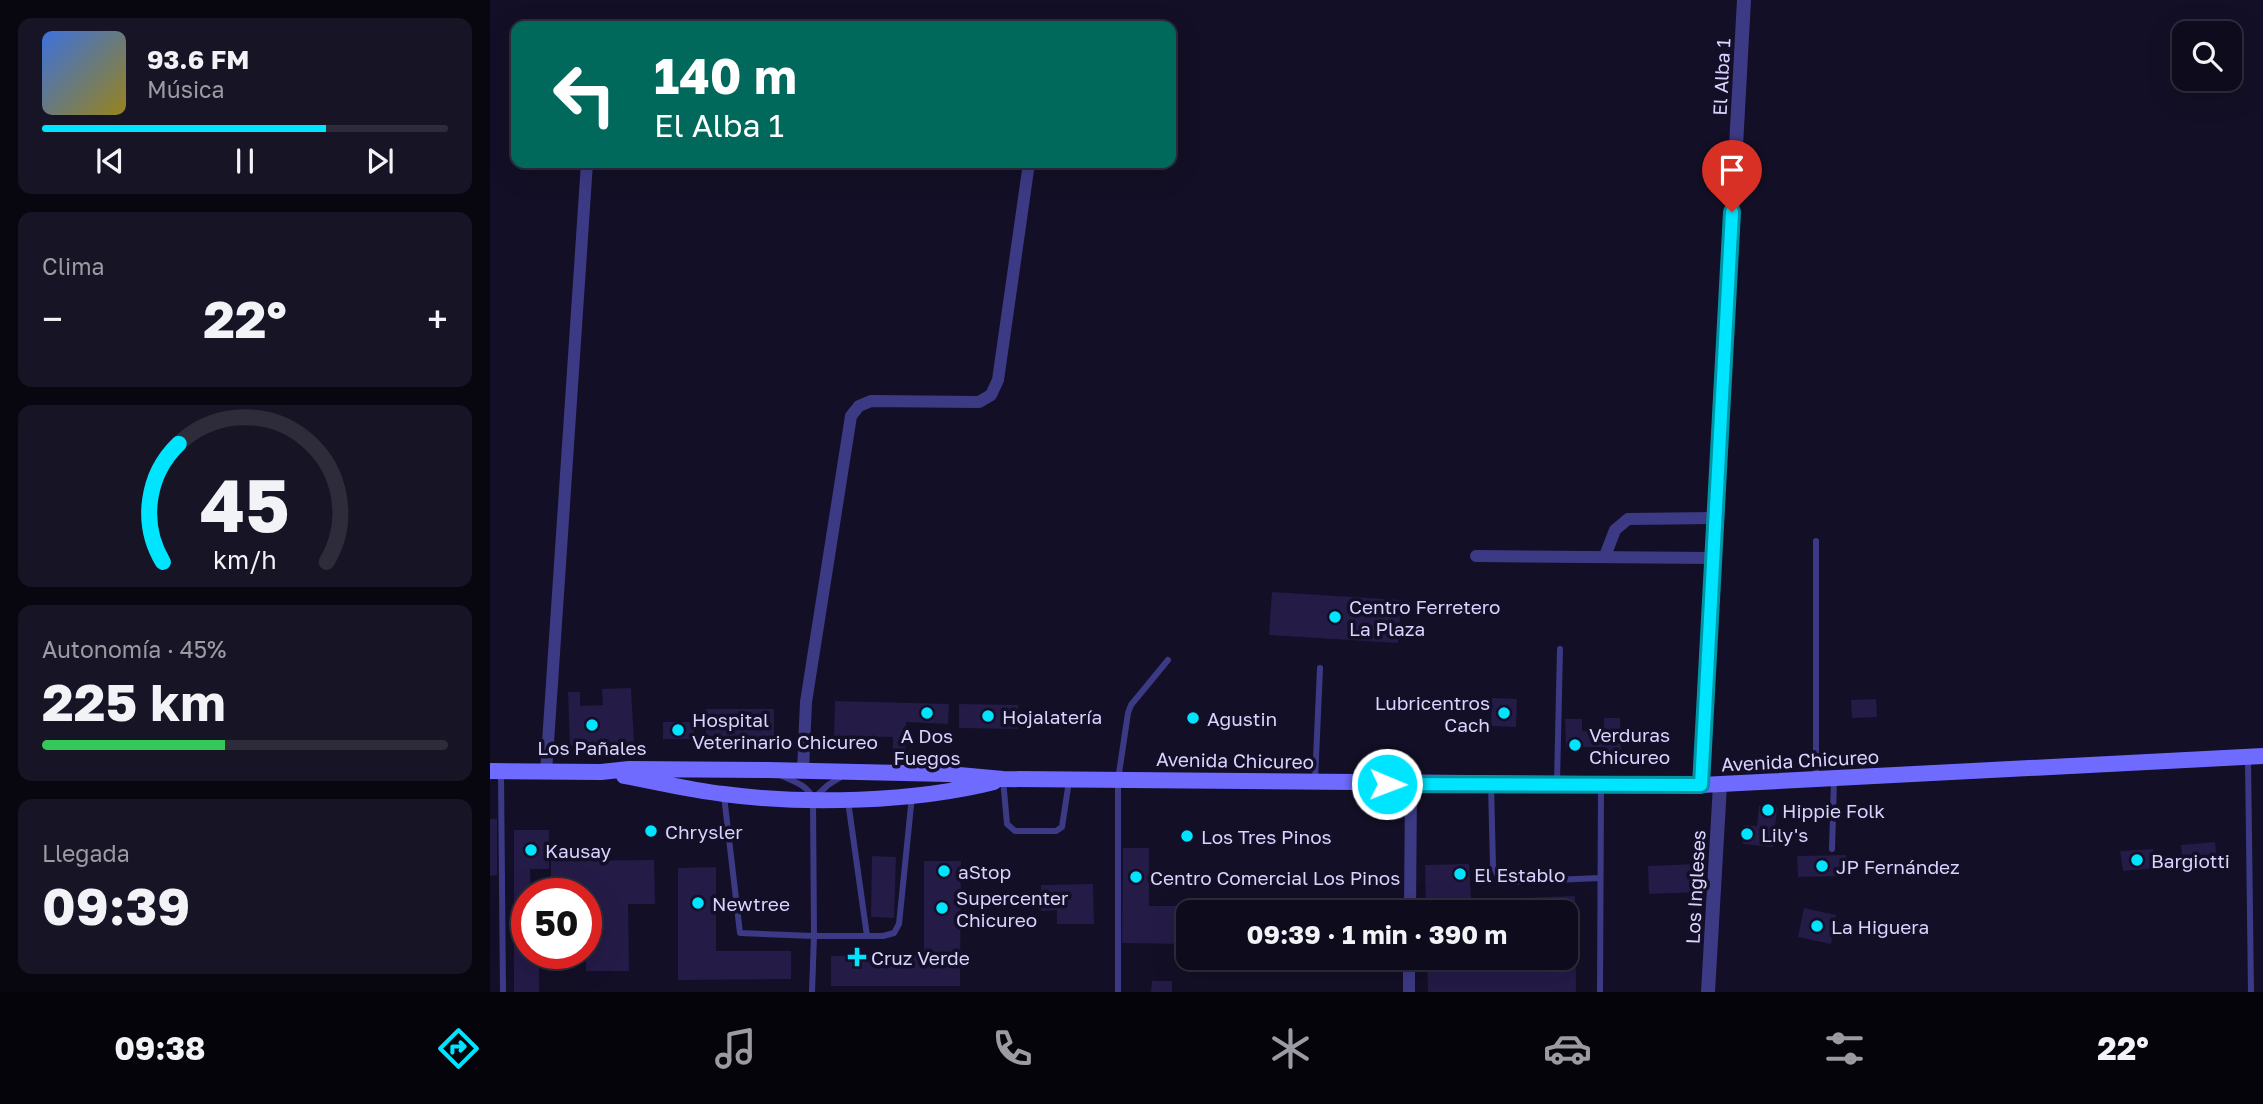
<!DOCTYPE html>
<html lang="es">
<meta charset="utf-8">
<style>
:root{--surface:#0e0b1c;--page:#171425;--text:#f1f3f6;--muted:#9b9ba3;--line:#2e2b3b;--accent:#00e5ff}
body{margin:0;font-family:"Golos Text",sans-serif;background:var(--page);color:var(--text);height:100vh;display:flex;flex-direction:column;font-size:26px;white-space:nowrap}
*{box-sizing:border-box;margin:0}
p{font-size:23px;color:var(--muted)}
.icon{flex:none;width:38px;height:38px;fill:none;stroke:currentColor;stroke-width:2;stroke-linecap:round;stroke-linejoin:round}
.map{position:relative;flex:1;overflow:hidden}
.panel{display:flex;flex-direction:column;gap:18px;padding:18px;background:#08060f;width:490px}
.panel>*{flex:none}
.guide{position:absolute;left:21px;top:21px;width:665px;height:147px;border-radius:14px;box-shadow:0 7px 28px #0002,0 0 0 2px var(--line);background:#00695c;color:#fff;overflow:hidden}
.controls{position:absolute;left:1682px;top:21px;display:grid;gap:14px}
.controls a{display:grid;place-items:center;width:70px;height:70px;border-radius:14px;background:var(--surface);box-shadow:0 7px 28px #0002,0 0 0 2px var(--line);font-size:35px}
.speed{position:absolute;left:21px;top:878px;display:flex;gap:14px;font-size:35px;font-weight:700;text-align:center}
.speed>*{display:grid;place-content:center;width:91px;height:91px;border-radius:50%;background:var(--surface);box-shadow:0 7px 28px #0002,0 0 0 2px var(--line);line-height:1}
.speed .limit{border:10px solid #d22;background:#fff;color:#111}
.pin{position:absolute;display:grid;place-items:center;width:60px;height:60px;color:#fff;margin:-72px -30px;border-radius:50% 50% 50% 0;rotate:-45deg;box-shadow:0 0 7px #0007}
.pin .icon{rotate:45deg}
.me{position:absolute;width:77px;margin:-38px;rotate:91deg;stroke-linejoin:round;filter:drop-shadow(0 0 5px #0008)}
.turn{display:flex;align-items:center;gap:24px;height:147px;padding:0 28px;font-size:32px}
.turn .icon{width:91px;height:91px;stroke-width:2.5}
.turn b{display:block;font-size:49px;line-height:60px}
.big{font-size:52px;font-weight:700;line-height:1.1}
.panel .tile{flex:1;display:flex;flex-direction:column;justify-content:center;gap:10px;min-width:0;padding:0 24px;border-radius:14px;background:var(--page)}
.panel .dial{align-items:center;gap:0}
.dial svg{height:182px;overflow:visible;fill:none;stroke:var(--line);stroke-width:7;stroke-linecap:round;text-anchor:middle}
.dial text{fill:var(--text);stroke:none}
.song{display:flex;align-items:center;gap:21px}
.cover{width:84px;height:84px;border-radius:10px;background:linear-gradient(135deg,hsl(220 70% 55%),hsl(50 70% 35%))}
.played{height:7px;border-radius:4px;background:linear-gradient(90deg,var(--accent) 70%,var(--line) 70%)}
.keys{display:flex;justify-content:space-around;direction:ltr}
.heat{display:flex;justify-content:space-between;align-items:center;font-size:38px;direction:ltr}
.charge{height:10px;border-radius:5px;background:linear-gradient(90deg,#34c759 45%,var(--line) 0)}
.trip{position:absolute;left:686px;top:900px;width:402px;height:70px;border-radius:14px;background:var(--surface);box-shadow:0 7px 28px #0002,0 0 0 2px var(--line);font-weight:700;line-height:70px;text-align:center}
.menu{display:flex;height:112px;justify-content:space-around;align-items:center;background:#06040b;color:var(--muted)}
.menu .icon{width:49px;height:49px}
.menu .current{color:var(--accent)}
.menu b{font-size:32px;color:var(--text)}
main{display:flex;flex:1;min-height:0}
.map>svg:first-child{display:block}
.building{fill:#241b47}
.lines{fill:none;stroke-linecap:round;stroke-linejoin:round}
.service{stroke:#3d3a85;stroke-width:6}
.minor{stroke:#3d3a85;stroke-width:12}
.tertiary{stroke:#3d3a85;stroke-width:14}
.secondary{stroke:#6f6bff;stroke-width:16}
.route-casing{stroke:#0095a6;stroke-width:18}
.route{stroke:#00e5ff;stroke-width:12}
.poi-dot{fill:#00e5ff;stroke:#130f26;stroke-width:2.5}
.labels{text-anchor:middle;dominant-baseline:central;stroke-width:7;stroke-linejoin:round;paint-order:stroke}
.street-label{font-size:19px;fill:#d9d4ff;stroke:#130f26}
.poi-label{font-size:19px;fill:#d9d4ff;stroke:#130f26;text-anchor:start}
</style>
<main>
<section class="panel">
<div class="tile">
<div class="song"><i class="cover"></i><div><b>93.6 FM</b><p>Música</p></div></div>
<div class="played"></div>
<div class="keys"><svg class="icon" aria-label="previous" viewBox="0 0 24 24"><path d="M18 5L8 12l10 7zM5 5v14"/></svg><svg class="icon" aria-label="pause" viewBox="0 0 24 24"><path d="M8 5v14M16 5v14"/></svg><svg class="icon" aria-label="next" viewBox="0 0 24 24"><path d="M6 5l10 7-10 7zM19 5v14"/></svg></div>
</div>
<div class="tile"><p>Clima</p>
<div class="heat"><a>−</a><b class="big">22°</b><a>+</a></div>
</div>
<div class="tile dial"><svg viewBox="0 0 100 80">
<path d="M14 69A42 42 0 1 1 86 69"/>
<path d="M14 69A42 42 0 0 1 21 17" stroke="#00e5ff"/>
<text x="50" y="56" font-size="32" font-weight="700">45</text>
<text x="50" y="72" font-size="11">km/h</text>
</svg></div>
<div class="tile"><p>Autonomía · 45%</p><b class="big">225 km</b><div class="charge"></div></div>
<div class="tile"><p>Llegada</p><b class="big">09:39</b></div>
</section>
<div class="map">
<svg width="1773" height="992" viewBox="0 0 1773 992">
<rect width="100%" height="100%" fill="#130f26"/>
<path class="building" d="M782,592L911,600L908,643L779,635Z
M141,688L144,743L80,746L78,692H90V706L113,705L112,689Z
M1002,698L1027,699L1026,727L1001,726Z
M1386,699L1387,717L1362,718L1361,700Z
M345,701L459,704L458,724L416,722L415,755L403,754V737L344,736Z
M469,704L528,705V729L469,728Z
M216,709H284V745H216Z
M1114,718H1130L1131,750L1115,751V747H1076L1075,719H1092V731H1114Z
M173,722H204V739H173Z
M1269,806L1287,808L1283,847L1253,844L1254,825L1267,826Z
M0,819H7V875L0,876Z
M24,830H59V869H40L41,894H37V954H49V992H24Z
M1725,842L1727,863L1693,866L1691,845Z
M633,848H659V906H702V912H698V944L632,943Z
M1663,849L1664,868L1633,871L1630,851Z
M1356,855V876L1308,877L1307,856Z
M382,856L406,857L404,918L381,917Z
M164,860L165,904H138L139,971H96V894H61V861Z
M434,861H471L470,986H341V956L434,955Z
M979,864L981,900L1085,896L1086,992H938L937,957H1076V912H936L935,865Z
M1207,864L1209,892L1159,894L1158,866Z
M226,867V951H301V979L188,980V868Z
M603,884L604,924H567V910L551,911V885Z
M1314,908L1346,915L1341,944L1308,937Z
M662,981H682V992H661Z"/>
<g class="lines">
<path class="service" d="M1326,541V779
M1758,759L1761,992
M11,773L13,992
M290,775C303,781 318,785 323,799L324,936L322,992
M513,779L517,824L525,831H566L572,827L579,781
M825,781L830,668
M1067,782L1070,649
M1001,785L1003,866L1008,876L1018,882L1110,878
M234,796L250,933L324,936H393L404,933L409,924L422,796
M324,798L338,785L354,775
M358,801L377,936
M1342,849L1344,780
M628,992V780L638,713L641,705L678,660
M1110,992L1111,786"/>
<path class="minor" d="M986,556L1223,558
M1115,556L1125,530L1138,519L1225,518
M313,771L316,702L361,416L369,406L381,401L489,402L501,395L508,380L539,163
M56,772L97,163
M920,912L921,784
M919,992V957"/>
<path class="tertiary" d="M1211,785L1254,0
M1218,992L1230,785"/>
<path class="secondary" d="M0,771L111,772L139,769L278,770L458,774L513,779L1211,785L1773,756
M134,776C167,782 200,790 234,794C314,805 425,802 504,782"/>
</g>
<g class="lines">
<g class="route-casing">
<path id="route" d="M897,784L1211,785L1242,212"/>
</g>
<use href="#route" class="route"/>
</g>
<g class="poi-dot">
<circle cx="845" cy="617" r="7"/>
<circle cx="437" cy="713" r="7"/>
<circle cx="1014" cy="713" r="7"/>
<circle cx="498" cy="716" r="7"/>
<circle cx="703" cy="718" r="7"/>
<circle cx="102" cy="725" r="7"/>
<circle cx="188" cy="730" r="7"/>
<circle cx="1085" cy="745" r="7"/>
<circle cx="1278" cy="810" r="7"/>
<circle cx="161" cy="831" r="7"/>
<circle cx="1257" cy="834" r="7"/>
<circle cx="697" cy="836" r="7"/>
<circle cx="41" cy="850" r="7"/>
<circle cx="1647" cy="860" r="7"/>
<circle cx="1332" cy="866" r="7"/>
<circle cx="454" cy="871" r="7"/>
<circle cx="970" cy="874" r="7"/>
<circle cx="646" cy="877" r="7"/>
<circle cx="208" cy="903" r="7"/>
<circle cx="452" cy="908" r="7"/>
<circle cx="1327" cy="926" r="7"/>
<path d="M363.5 946.5h7v7h7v7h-7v7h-7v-7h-7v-7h7z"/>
</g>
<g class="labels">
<g class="street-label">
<text transform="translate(1231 77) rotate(-87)">El Alba 1</text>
<text transform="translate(745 760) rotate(1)">Avenida Chicureo</text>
<text transform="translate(1310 760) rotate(-3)">Avenida Chicureo</text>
<text transform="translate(1205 887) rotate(-87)">Los Ingleses</text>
</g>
<g class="poi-label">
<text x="859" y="606">Centro Ferretero<tspan x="859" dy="22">La Plaza</tspan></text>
<text x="1000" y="702" text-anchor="end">Lubricentros<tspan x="1000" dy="22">Cach</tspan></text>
<text x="512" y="716">Hojalatería</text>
<text x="717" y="718">Agustin</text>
<text x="202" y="719">Hospital<tspan x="202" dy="22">Veterinario Chicureo</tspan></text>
<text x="1099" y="734">Verduras<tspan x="1099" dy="22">Chicureo</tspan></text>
<text x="437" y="735" text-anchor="middle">A Dos<tspan x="437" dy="22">Fuegos</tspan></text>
<text x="102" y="747" text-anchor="middle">Los Pañales</text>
<text x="1292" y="810">Hippie Folk</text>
<text x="175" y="831">Chrysler</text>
<text x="1271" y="834">Lily's</text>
<text x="711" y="836">Los Tres Pinos</text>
<text x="55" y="850">Kausay</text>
<text x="1661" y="860">Bargiotti</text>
<text x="1346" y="866">JP Fernández</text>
<text x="468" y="871">aStop</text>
<text x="984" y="874">El Establo</text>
<text x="660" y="877">Centro Comercial Los Pinos</text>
<text x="466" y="897">Supercenter<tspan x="466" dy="22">Chicureo</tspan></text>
<text x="222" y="903">Newtree</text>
<text x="1341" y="926">La Higuera</text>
<text x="381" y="957">Cruz Verde</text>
</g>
</g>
</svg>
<div class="controls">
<a><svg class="icon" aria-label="search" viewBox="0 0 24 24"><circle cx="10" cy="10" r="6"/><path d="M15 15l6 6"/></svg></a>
</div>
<div class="speed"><div class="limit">50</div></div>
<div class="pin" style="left:1242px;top:212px;background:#d93025"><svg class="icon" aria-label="arrive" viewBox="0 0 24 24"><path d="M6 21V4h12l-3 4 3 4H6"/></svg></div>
<svg class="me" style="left:897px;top:784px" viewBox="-20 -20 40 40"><circle r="17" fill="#00e5ff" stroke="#fff" stroke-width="3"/><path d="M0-11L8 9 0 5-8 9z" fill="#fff"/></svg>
<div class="trip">09:39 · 1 min · 390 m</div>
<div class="guide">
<div class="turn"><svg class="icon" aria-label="left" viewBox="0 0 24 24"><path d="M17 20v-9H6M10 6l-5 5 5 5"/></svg><div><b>140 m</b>El Alba 1</div></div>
</div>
</div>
</main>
<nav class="menu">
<b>09:38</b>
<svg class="icon current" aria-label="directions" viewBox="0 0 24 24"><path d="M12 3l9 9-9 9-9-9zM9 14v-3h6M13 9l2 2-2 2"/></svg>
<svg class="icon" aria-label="music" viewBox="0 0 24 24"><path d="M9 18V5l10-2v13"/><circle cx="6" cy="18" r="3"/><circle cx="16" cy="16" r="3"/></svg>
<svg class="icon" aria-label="phone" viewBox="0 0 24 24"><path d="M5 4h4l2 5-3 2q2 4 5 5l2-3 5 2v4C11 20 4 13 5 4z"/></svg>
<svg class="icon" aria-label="climate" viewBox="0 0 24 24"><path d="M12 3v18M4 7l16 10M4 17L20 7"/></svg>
<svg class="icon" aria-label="car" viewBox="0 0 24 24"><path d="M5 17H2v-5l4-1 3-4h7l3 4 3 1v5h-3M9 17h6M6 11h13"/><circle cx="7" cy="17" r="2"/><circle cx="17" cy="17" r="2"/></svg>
<svg class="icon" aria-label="filters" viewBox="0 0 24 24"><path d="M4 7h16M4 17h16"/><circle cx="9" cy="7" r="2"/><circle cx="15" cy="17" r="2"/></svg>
<b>22°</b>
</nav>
